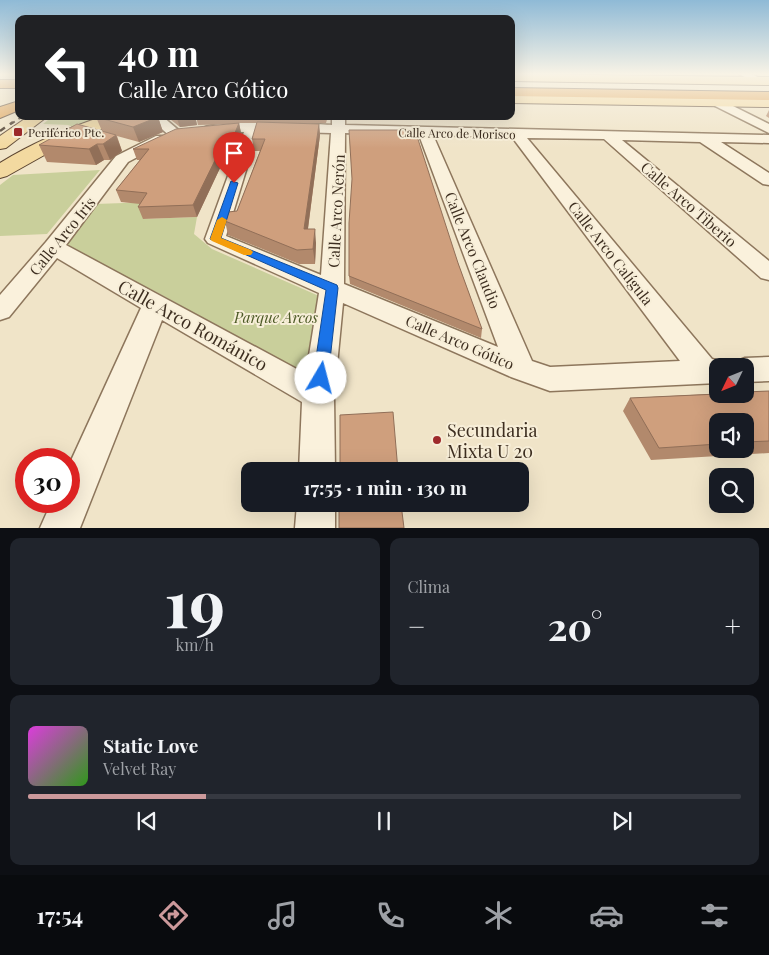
<!DOCTYPE html>
<html lang="es">
<meta charset="utf-8">
<style>
:root{--surface:#171b24;--page:#20242c;--text:#f1f3f6;--muted:#9ea1a6;--line:#363941;--accent:#cc999b}
body{margin:0;font-family:"Playfair Display",serif;background:var(--page);color:var(--text);height:100vh;display:flex;flex-direction:column;font-size:19px;white-space:nowrap}
*{box-sizing:border-box;margin:0}
p{font-size:16px;color:var(--muted)}
.icon{flex:none;width:28px;height:28px;fill:none;stroke:currentColor;stroke-width:2;stroke-linecap:round;stroke-linejoin:round}
.map{position:relative;height:528px;overflow:hidden}
.details{display:flex;flex-direction:column;gap:10px;padding:10px;background:#0d0f14;flex:1}
.details>*{flex:none}
.hud{position:absolute;left:15px;top:15px;width:500px;height:105px;border-radius:10px;box-shadow:0 5px 20px #0002;background:#202124;color:#fff;overflow:hidden}
.needle{width:32px;rotate:227deg}
.tools{position:absolute;left:709px;top:358px;display:grid;gap:10px}
.tools a{display:grid;place-items:center;width:45px;height:45px;border-radius:10px;background:var(--surface);box-shadow:0 5px 20px #0002;font-size:25px}
.speed{position:absolute;left:15px;top:448px;display:flex;gap:10px;font-size:25px;font-weight:700;text-align:center}
.speed>*{display:grid;place-content:center;width:65px;height:65px;border-radius:50%;background:var(--surface);box-shadow:0 5px 20px #0002;line-height:1}
.speed .limit{border:8px solid #d22;background:#fff;color:#111}
.pin{position:absolute;display:grid;place-items:center;width:42px;height:42px;color:#fff;margin:-51px -21px;border-radius:50% 50% 50% 0;rotate:-45deg;box-shadow:0 0 5px #0007}
.pin .icon{rotate:45deg}
.me{position:absolute;width:55px;margin:-28px;rotate:8deg;stroke-linejoin:round;filter:drop-shadow(0 0 4px #0008)}
.turn{display:flex;align-items:center;gap:18px;height:105px;padding:0 20px;font-size:22px}
.turn .icon{width:65px;height:65px;stroke-width:2.5}
.turn b{display:block;font-size:35px;line-height:42px}
.big{font-size:38px;font-weight:700;line-height:1.1}
.details .tile{flex:1;display:flex;flex-direction:column;justify-content:center;gap:8px;min-width:0;padding:0 18px;border-radius:10px;background:var(--page)}
.details .dial{align-items:center;gap:0}
.dial b{font-size:65px;line-height:1}
.song{display:flex;align-items:center;gap:15px}
.cover{width:60px;height:60px;border-radius:8px;background:linear-gradient(135deg,hsl(300 70% 55%),hsl(110 70% 35%))}
.played{height:5px;border-radius:2px;background:linear-gradient(90deg,var(--accent) 25%,var(--line) 25%)}
.keys{display:flex;justify-content:space-around;direction:ltr}
.heat{display:flex;justify-content:space-between;align-items:center;font-size:28px;direction:ltr}
.details .tiles{flex:1;display:grid;gap:10px;grid-template-columns:1fr 1fr}
.tile:last-child{grid-column:span 2}
.trip{position:absolute;left:241px;top:462px;width:288px;height:50px;border-radius:10px;background:var(--surface);box-shadow:0 5px 20px #0002;font-weight:700;line-height:50px;text-align:center}
.tabs{display:flex;height:80px;justify-content:space-around;align-items:center;background:#090b0e;color:var(--muted)}
.tabs .icon{width:35px;height:35px}
.tabs .current{color:var(--accent)}
.tabs b{font-size:22px;color:var(--text)}
.map>svg:first-child{display:block}
.green{fill:#c9cf9b}
.lines{fill:none;stroke-linecap:round;stroke-linejoin:round}
.minor-casing{stroke:#8d765c;stroke-width:3}
.major-casing{stroke:#5b4430;stroke-width:2}
.highway-casing{stroke:#5b4430;stroke-width:2}
.minor{fill:#faf1dc;fill-rule:evenodd}
.major{fill:#f3d9a0;fill-rule:evenodd}
.highway{fill:#e0a458;fill-rule:evenodd}
.rail-far1{stroke:#3d2e20;stroke-width:2;stroke-dasharray:4.5 4.5;stroke-linecap:butt}
.rail{stroke:#3d2e20;stroke-width:2.5;stroke-dasharray:6 6;stroke-linecap:butt}
.wall{fill:#b2896c;fill-rule:evenodd}
.shaded-wall{fill:#916f58}
.building{fill:#cf9f7d;stroke:#916f58}
.route{fill:#1a73e8;stroke:#114b97}
.slow{fill:#f59e0b}
.poi-dot{fill:#9e2a2b;stroke:#f7eed8;stroke-width:2}
.labels{text-anchor:middle;dominant-baseline:central;stroke-width:4;stroke-linejoin:round;paint-order:stroke}
.far-poi-label{font-size:12px;fill:#3d2e20;stroke:#f7eed8;text-anchor:start}
.far-street-label{font-size:12px;fill:#3d2e20;stroke:#f7eed8}
.street-label{font-size:15px;fill:#3d2e20;stroke:#f7eed8}
.park-label{font-size:15px;font-style:italic;fill:#4d5a26;stroke:#f7eed8}
.near-street-label{font-size:18px;fill:#3d2e20;stroke:#f7eed8}
.near-poi-label{font-size:18px;fill:#3d2e20;stroke:#f7eed8;text-anchor:start}
</style>
<div class="map">
<svg width="769" height="528" viewBox="0 0 769 528">
<rect width="100%" height="100%" fill="#f0e4c8"/>
<path class="green" d="M53,116H109L73,127L68,125L43,124Z
M100,170L47,234L0,236V185L13,175Z
M153,202L143,219L197,217L194,234L212,249L319,296L306,376L162,295L65,246L95,204Z"/>
<g class="lines">
<g class="minor-casing">
<path id="minor" d="M739,74H752L765,81L764,83H756Z
M717,98L769,124V133L713,105L711,102Z
M147,116H162L183,134L181,137H171Z
M332,116H345V125L769,135V143L721,142L769,173V185L763,184L700,142L622,140L769,261V280L761,278L604,139L527,138L712,359L728,363L730,366H718V383L550,391L511,377L343,303L334,396L335,471H299L302,402L162,320L80,528H40L52,501H69V465L141,308L57,258L9,317L0,320V295L46,242L116,156L156,136H166L168,139L166,142L128,162L66,245L306,374L319,293L208,243L205,239L244,132L209,133L202,129C210,119 313,124 332,125ZM258,131L331,133L321,275L226,236ZM345,133L419,135L498,347L344,284ZM433,135L512,137L680,361L550,367L532,361Z
M769,357V381L745,382V366H732L735,362L745,358Z
M297,504H335V528H295Z"/>
</g>
<g class="major-casing">
<path id="major" d="M511,74L769,77V85L511,81Z
M511,95L769,99V107L511,103Z
M29,116H48L6,148L0,149V136Z
M104,116H128L126,119L64,144L7,176L0,178V163C32,143 68,128 104,116Z"/>
</g>
<g class="highway-casing">
<path id="highway" d="M0,80H19V88H0Z
M511,88L769,92V100L511,96Z
M19,101V110L0,118V107Z"/>
</g>
<use href="#minor" class="minor"/>
<use href="#major" class="major"/>
<use href="#highway" class="highway"/>
<path class="rail-far1" d="M11,124L23,116"/>
<path class="rail" d="M0,131L13,122"/>
</g>
<path class="wall" d="M769,110V118L766,116Z
M166,116H195L197,125L180,127Z
M196,116H328L326,123H285L319,124L320,135L308,229L316,243L315,264H299L228,235L225,221L237,211L260,151H254L252,139L257,123H239L241,133L235,151H228L197,217L143,219L138,207L140,204L121,202L116,190L140,160H137L133,149L234,124L198,125Z
M96,117H158L163,132L139,142L117,136L122,151L110,160H104L96,165L47,162L39,145L102,131Z
M458,263L482,329L481,338L350,284L349,276Z
M769,391V453L651,460L623,411L630,398ZM718,421H745V449H718Z"/>
<path class="shaded-wall" d="M176,116H195L197,125L180,127Z
M158,117L163,132L139,142L133,127Z
M239,123L241,133L235,151L232,140Z
M319,124L320,135L306,243L304,229Z
M116,135L122,151L110,160L103,144Z
M225,140L228,151L197,217L193,205Z
M97,144L104,160L96,165L89,149Z
M315,229L316,243L315,264L313,249Z"/>
<path class="building" d="M100,116H156L158,117L133,127L96,117Z
M257,122L319,124L304,229H315L313,249L297,250L225,221L228,212L237,211L265,139H252Z
M239,123L232,140H225L193,205L138,207L147,193L116,190L149,149H133L176,129Z
M77,124L116,135L103,144H97L89,149L39,145Z
M349,130H415L458,263L482,329L349,276V223L352,179Z
M769,391V441L745,442V421H718V444L659,448L630,398L718,394H745V392Z
M393,412L398,471H340V415Z
M339,504H401L404,528H339Z"/>
<linearGradient id="sky" x2="0" y2="1"><stop stop-color="#8fbad6"/><stop offset="0.5" stop-color="#f8f3e6"/><stop offset="1" stop-color="#f8f3e6" stop-opacity="0"/></linearGradient>
<rect width="769" height="148" fill="url(#sky)"/>
<path class="route" d="M231,181L238,183L221,238L337,285L338,288L328,378L326,382L321,384L315,382L313,378L326,290L210,239Z"/>
<path class="slow" d="M222,217L227,220L221,238L251,250L253,252L251,255H244L212,241L210,239L217,220Z"/>
<g class="poi-dot">
<rect x="13" y="127" width="10" height="10" rx="2.5"/>
<circle cx="437" cy="440" r="5"/>
</g>
<g class="labels">
<g class="far-poi-label">
<text x="28" y="132">Periférico Pte.</text>
</g>
<g class="far-street-label">
<text transform="translate(457 133) rotate(1)">Calle Arco de Morisco</text>
</g>
<g class="street-label">
<text transform="translate(689 204) rotate(41)">Calle Arco Tiberio</text>
<text transform="translate(336 211) rotate(-87)">Calle Arco Nerón</text>
<text transform="translate(62 236) rotate(-51)">Calle Arco Iris</text>
<text transform="translate(473 250) rotate(68)">Calle Arco Claudio</text>
<text transform="translate(611 253) rotate(52)">Calle Arco Calígula</text>
<text transform="translate(460 342) rotate(23)">Calle Arco Gótico</text>
</g>
<g class="park-label">
<text x="276" y="317">Parque Arcos</text>
</g>
<g class="near-street-label">
<text transform="translate(193 325) rotate(29)">Calle Arco Románico</text>
</g>
<g class="near-poi-label">
<text x="447" y="430">Secundaria<tspan x="447" dy="21">Mixta U 20</tspan></text>
</g>
</g>
</svg>
<div class="tools">
<a><svg class="needle" viewBox="-14 -14 28 28"><path d="M0-13l5 13h-10z" fill="#e53935"/><path d="M0 13l5-13h-10z" fill="#9ea1a6"/></svg></a>
<a><svg class="icon" aria-label="sound" viewBox="0 0 24 24"><path d="M4 9h4l5-4v14l-5-4H4zM17 9q2 3 0 6"/></svg></a>
<a><svg class="icon" aria-label="search" viewBox="0 0 24 24"><circle cx="10" cy="10" r="6"/><path d="M15 15l6 6"/></svg></a>
</div>
<div class="speed"><div class="limit">30</div></div>
<div class="pin" style="left:234px;top:183px;background:#d93025"><svg class="icon" aria-label="arrive" viewBox="0 0 24 24"><path d="M6 21V4h12l-3 4 3 4H6"/></svg></div>
<svg class="me" style="left:321px;top:378px" viewBox="-20 -20 40 40"><circle r="19" fill="#fff"/><path d="M0-13L10 11 0 6-10 11z" fill="#1a73e8"/></svg>
<div class="trip">17:55 · 1 min · 130 m</div>
<div class="hud">
<div class="turn"><svg class="icon" aria-label="left" viewBox="0 0 24 24"><path d="M17 20v-9H6M10 6l-5 5 5 5"/></svg><div><b>40 m</b>Calle Arco Gótico</div></div>
</div>
</div>
<section class="details">
<div class="tiles">
<div class="tile dial"><b>19</b><p>km/h</p></div>
<div class="tile"><p>Clima</p>
<div class="heat"><a>−</a><b class="big">20°</b><a>+</a></div>
</div>
<div class="tile">
<div class="song"><i class="cover"></i><div><b>Static Love</b><p>Velvet Ray</p></div></div>
<div class="played"></div>
<div class="keys"><svg class="icon" aria-label="previous" viewBox="0 0 24 24"><path d="M18 5L8 12l10 7zM5 5v14"/></svg><svg class="icon" aria-label="pause" viewBox="0 0 24 24"><path d="M8 5v14M16 5v14"/></svg><svg class="icon" aria-label="next" viewBox="0 0 24 24"><path d="M6 5l10 7-10 7zM19 5v14"/></svg></div>
</div>
</div>
</section>
<nav class="tabs">
<b>17:54</b>
<svg class="icon current" aria-label="directions" viewBox="0 0 24 24"><path d="M12 3l9 9-9 9-9-9zM9 14v-3h6M13 9l2 2-2 2"/></svg>
<svg class="icon" aria-label="music" viewBox="0 0 24 24"><path d="M9 18V5l10-2v13"/><circle cx="6" cy="18" r="3"/><circle cx="16" cy="16" r="3"/></svg>
<svg class="icon" aria-label="phone" viewBox="0 0 24 24"><path d="M5 4h4l2 5-3 2q2 4 5 5l2-3 5 2v4C11 20 4 13 5 4z"/></svg>
<svg class="icon" aria-label="climate" viewBox="0 0 24 24"><path d="M12 3v18M4 7l16 10M4 17L20 7"/></svg>
<svg class="icon" aria-label="car" viewBox="0 0 24 24"><path d="M5 17H2v-5l4-1 3-4h7l3 4 3 1v5h-3M9 17h6M6 11h13"/><circle cx="7" cy="17" r="2"/><circle cx="17" cy="17" r="2"/></svg>
<svg class="icon" aria-label="filters" viewBox="0 0 24 24"><path d="M4 7h16M4 17h16"/><circle cx="9" cy="7" r="2"/><circle cx="15" cy="17" r="2"/></svg>
</nav>
